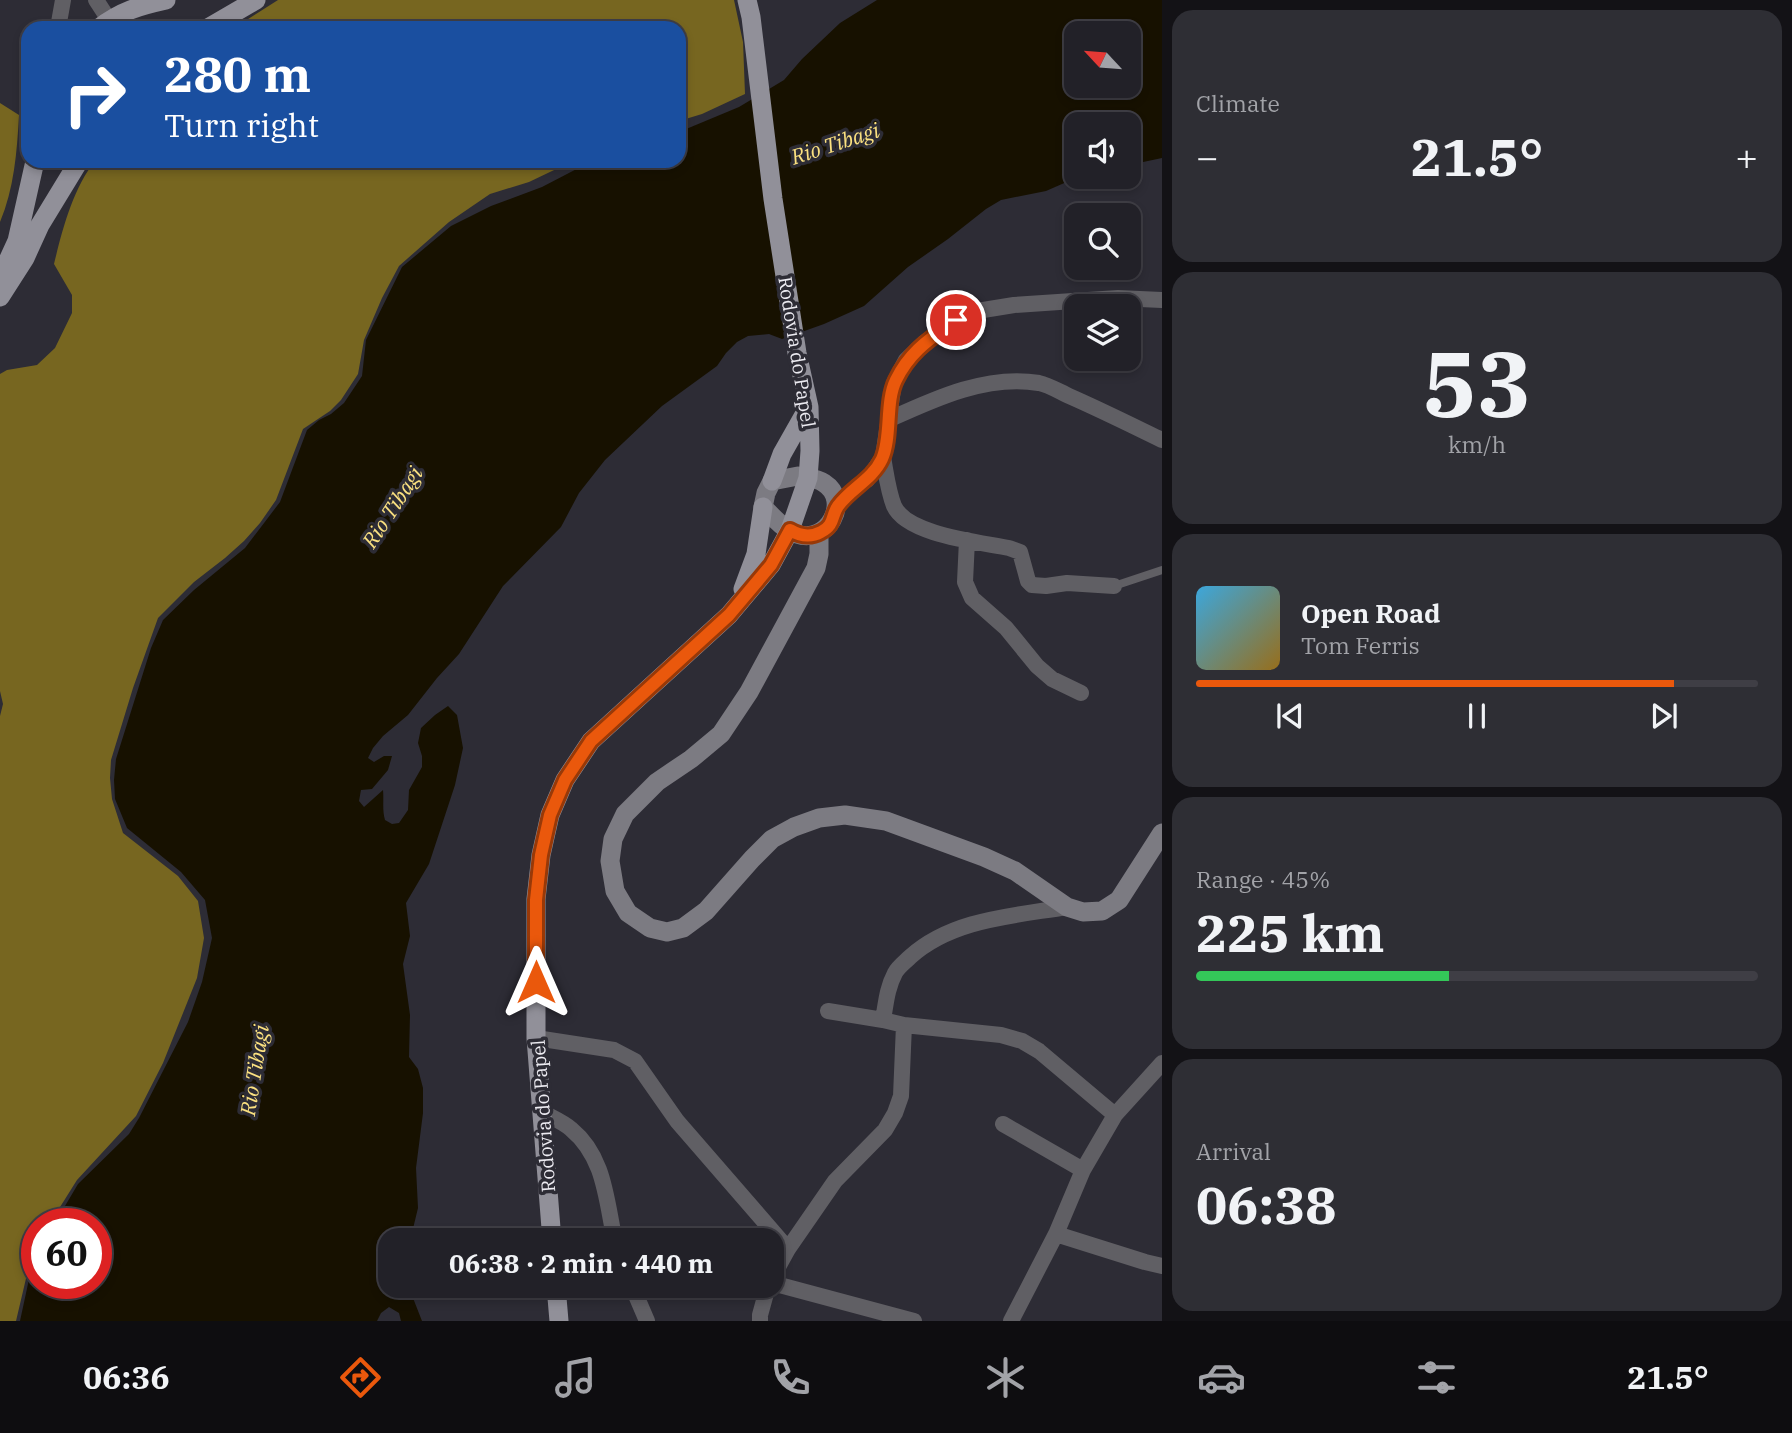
<!DOCTYPE html>
<meta charset="utf-8">
<style>
:root{--surface:#222128;--page:#2e2e34;--text:#f1f3f6;--muted:#a2a3a8;--line:#3f3e45;--accent:#ea580c}
body{margin:0;font-family:"IBM Plex Serif",serif;background:var(--page);color:var(--text);height:100vh;display:flex;flex-direction:column;font-size:26px;white-space:nowrap}
*{box-sizing:border-box;margin:0}
p{font-size:23px;color:var(--muted)}
.icon{flex:none;width:38px;height:38px;fill:none;stroke:currentColor;stroke-width:2;stroke-linecap:round;stroke-linejoin:round}
.map{position:relative;flex:1;overflow:hidden}
.panel{display:flex;flex-direction:column;gap:10px;padding:10px;background:#131216;width:630px}
.panel>*{flex:none}
.guide{position:absolute;left:21px;top:21px;width:665px;height:147px;border-radius:21px;box-shadow:0 4px 10px #0003,0 0 0 2px var(--line);background:#1a4fa0;color:#fff;overflow:hidden}
.needle{width:46px;rotate:296deg}
.controls{position:absolute;left:1064px;top:21px;display:grid;gap:14px}
.controls a{display:grid;place-items:center;width:77px;height:77px;border-radius:14px;background:var(--surface);box-shadow:0 4px 10px #0003,0 0 0 2px var(--line);font-size:35px}
.speed{position:absolute;left:21px;top:1208px;display:flex;gap:14px;font-size:35px;font-weight:700;text-align:center}
.speed>*{display:grid;place-content:center;width:91px;height:91px;border-radius:50%;background:var(--surface);box-shadow:0 4px 10px #0003,0 0 0 2px var(--line);line-height:1}
.speed .limit{border:10px solid #d22;background:#fff;color:#111}
.pin{position:absolute;display:grid;place-items:center;width:60px;height:60px;color:#fff;margin:-30px;border:4px solid #fff;border-radius:50%;box-shadow:0 2px 7px #0007}
.me{position:absolute;width:77px;margin:-38px;rotate:0deg;stroke-linejoin:round;filter:drop-shadow(0 0 5px #0008)}
.turn{display:flex;align-items:center;gap:24px;height:147px;padding:0 28px;font-size:32px}
.turn .icon{width:91px;height:91px;stroke-width:2.5}
.turn b{display:block;font-size:49px;line-height:60px}
.big{font-size:52px;font-weight:700;line-height:1.1}
.panel .widget{flex:1;display:flex;flex-direction:column;justify-content:center;gap:10px;min-width:0;padding:0 24px;border-radius:21px;background:var(--page)}
.panel .dial{align-items:center;gap:0}
.dial b{font-size:91px;line-height:1}
.song{display:flex;align-items:center;gap:21px}
.cover{width:84px;height:84px;border-radius:10px;background:linear-gradient(135deg,hsl(200 70% 55%),hsl(40 70% 35%))}
.played{height:7px;border-radius:4px;background:linear-gradient(90deg,var(--accent) 85%,var(--line) 85%)}
.keys{display:flex;justify-content:space-around;direction:ltr}
.heat{display:flex;justify-content:space-between;align-items:center;font-size:38px;direction:ltr}
.charge{height:10px;border-radius:5px;background:linear-gradient(90deg,#34c759 45%,var(--line) 0)}
.trip{position:absolute;left:378px;top:1228px;width:406px;height:70px;border-radius:21px;background:var(--surface);box-shadow:0 4px 10px #0003,0 0 0 2px var(--line);font-weight:700;line-height:70px;text-align:center}
.dock{display:flex;height:112px;justify-content:space-around;align-items:center;background:#0e0d10;color:var(--muted)}
.dock .icon{width:49px;height:49px}
.dock .current{color:var(--accent)}
.dock b{font-size:32px;color:var(--text)}
main{display:flex;flex:1;min-height:0}
.map>svg:first-child{display:block}
.forest{fill:#776620}
.water{fill:#171100;fill-rule:evenodd}
.lines{fill:none;stroke-linecap:round;stroke-linejoin:round}
.service{stroke:#605f64;stroke-width:8}
.minor{stroke:#605f64;stroke-width:16}
.secondary{stroke:#7c7b82;stroke-width:19}
.primary{stroke:#919099;stroke-width:19}
.route-casing{stroke:#983908;stroke-width:18}
.route{stroke:#ea580c;stroke-width:12}
.labels{text-anchor:middle;dominant-baseline:central;stroke-width:7;stroke-linejoin:round;paint-order:stroke}
.street-label{font-size:19px;fill:#ecebf1;stroke:#2d2c35}
.water-label{font-size:21px;font-style:italic;fill:#fbe180;stroke:#2d2c35}
</style>
<main>
<div class="map">
<svg width="1162" height="1321" viewBox="0 0 1162 1321">
<rect width="100%" height="100%" fill="#2d2c35"/>
<path class="forest" d="M278,0H734L743,42L745,94L702,114L679,121V28H234Z
M0,103L19,115C17,152 14,189 0,222Z
M95,161H573L529,182L490,194L449,222L399,266L382,298L364,340L358,374L341,400L330,411L303,429L276,500L260,523L244,541L225,558L194,582L158,618L133,688L111,760L110,778L112,799L123,833L178,876L198,901L204,938L197,978L163,1063L136,1116L77,1180L50,1223H37V1252L28,1270L16,1321H0V716L3,704L0,691V374L7,370L37,365L55,348L72,313V295L54,264C62,231 73,188 95,161Z"/>
<path class="water" d="M877,0H1162V158L1129,165V124H1076V177H1078L1046,191L1001,200L986,209L948,239L908,267L864,306L824,324L782,339L769,334L748,336L737,342L726,353L717,366L662,406L605,460L579,493L561,527L503,586L459,654L437,678L408,715L383,736L373,748L368,758L374,762L384,756H392L388,770L372,789L361,790L359,801L364,807L383,790C384,800 382,810 385,820L392,824L399,823L408,810L409,790L422,767V756L418,743L421,728L435,715L448,706L457,715L463,748L455,785L429,864L406,903L410,936L403,964L410,1015L409,1057L418,1069L423,1088V1113L416,1168L418,1208L410,1241H390V1286H411L413,1298L422,1321H401L399,1313L389,1307L381,1313L377,1321H20L31,1270L37,1259V1283H96V1223H55L78,1184L129,1134L139,1118L188,1022L202,982L212,938L205,900L181,872L127,828L115,799L114,780L116,759L151,648L163,620L194,590L245,548L280,502L307,430L319,420L331,414L344,403L362,376L366,340L402,267L451,226L491,206L542,187L592,161H679V132L739,107L784,80L802,59L840,23ZM1076,33H1129V86H1076Z"/>
<g class="lines">
<path class="service" d="M1114,586L1162,570"/>
<path class="minor" d="M96,0L109,20L119,28
M58,28L63,0
M888,420C934,399 987,374 1039,383C1049,385 1060,392 1069,396C1101,410 1131,425 1162,440
M883,457C886,473 888,491 894,506C907,535 980,542 1009,548L1020,552L1028,581L1032,585L1046,586L1067,583L1114,586
M836,508L857,486L867,480L883,457L894,383L906,360L924,343L956,320L977,311L1014,305L1118,298L1162,300
M967,540L965,582L972,598L1006,628L1037,666L1052,679L1081,693
M1067,907C1013,916 952,919 910,957C905,962 898,967 895,973C887,988 886,1003 883,1020L904,1025L1001,1035L1022,1041L1039,1051L1115,1115
M828,1011L883,1020
M536,1038L614,1050L635,1061L677,1121L788,1249
M542,1112C551,1117 563,1122 571,1129C605,1157 606,1200 615,1241
M1003,1124L1083,1170
M1056,1234L1145,1262L1162,1266
M772,1278L788,1249L835,1181L885,1130L895,1113L901,1096L904,1025
M772,1283L914,1321
M632,1286L647,1321
M760,1321V1315L768,1286
M1011,1321L1056,1234L1083,1170L1115,1115L1162,1063"/>
<path class="secondary" d="M798,476C807,478 817,478 824,483C852,501 827,545 797,534C783,529 773,517 763,507L766,493L772,481Z
M819,533V554L816,568L749,692L721,734L691,759L657,782L625,814L613,839L610,861L615,891L628,913L650,928L667,932L683,928L706,911L752,859L772,839L794,827L819,818L845,815L886,821L984,857L1015,871L1067,907L1083,912L1102,911L1119,900L1162,833"/>
<path class="primary" d="M99,28C121,11 139,6 166,0
M208,28L256,0
M0,278L17,241L35,161
M0,297L25,258L40,225L79,161
M772,481L782,454L808,408
M743,589L756,554L763,507
M552,1241L536,1038V899L541,855L550,815L565,780L591,741L729,615L771,565L790,530L808,478L810,451L809,407L797,353L773,199L751,17L747,0
M556,1286L559,1321"/>
</g>
<g class="lines">
<g class="route-casing">
<path id="route" d="M536,982V900L541,855L550,815L565,780L591,741L729,615L771,565L790,530C800,536 810,538 821,532C835,525 831,516 838,506C851,488 872,480 882,459C892,437 885,402 896,380C910,351 930,339 956,320"/>
</g>
<use href="#route" class="route"/>
</g>
<g class="labels">
<g class="street-label">
<text transform="translate(797 352) rotate(81)">Rodovia do Papel</text>
<text transform="translate(543 1116) rotate(-94)">Rodovia do Papel</text>
</g>
<g class="water-label">
<text transform="translate(835 143) rotate(-18)">Rio Tibagi</text>
<text transform="translate(392 507) rotate(-57)">Rio Tibagi</text>
<text transform="translate(254 1070) rotate(-81)">Rio Tibagi</text>
</g>
</g>
</svg>
<div class="controls">
<a><svg class="needle" viewBox="-14 -14 28 28"><path d="M0-13l5 13h-10z" fill="#e53935"/><path d="M0 13l5-13h-10z" fill="#a2a3a8"/></svg></a>
<a><svg class="icon" aria-label="sound" viewBox="0 0 24 24"><path d="M4 9h4l5-4v14l-5-4H4zM17 9q2 3 0 6"/></svg></a>
<a><svg class="icon" aria-label="search" viewBox="0 0 24 24"><circle cx="10" cy="10" r="6"/><path d="M15 15l6 6"/></svg></a>
<a><svg class="icon" aria-label="layers" viewBox="0 0 24 24"><path d="M12 4l9 5-9 5-9-5zM3 14l9 5 9-5"/></svg></a>
</div>
<div class="speed"><div class="limit">60</div></div>
<div class="pin" style="left:956px;top:320px;background:#d93025"><svg class="icon" aria-label="arrive" viewBox="0 0 24 24"><path d="M6 21V4h12l-3 4 3 4H6"/></svg></div>
<svg class="me" style="left:536px;top:982px" viewBox="-20 -20 40 40"><path d="M0-17L14 15 0 8-14 15z" fill="#ea580c" stroke="#fff" stroke-width="4"/></svg>
<div class="trip">06:38 · 2 min · 440 m</div>
<div class="guide">
<div class="turn"><svg class="icon" aria-label="right" viewBox="0 0 24 24"><path d="M7 20v-9h11M14 6l5 5-5 5"/></svg><div><b>280 m</b>Turn right</div></div>
</div>
</div>
<section class="panel">
<div class="widget"><p>Climate</p>
<div class="heat"><a>−</a><b class="big">21.5°</b><a>+</a></div>
</div>
<div class="widget dial"><b>53</b><p>km/h</p></div>
<div class="widget">
<div class="song"><i class="cover"></i><div><b>Open Road</b><p>Tom Ferris</p></div></div>
<div class="played"></div>
<div class="keys"><svg class="icon" aria-label="previous" viewBox="0 0 24 24"><path d="M18 5L8 12l10 7zM5 5v14"/></svg><svg class="icon" aria-label="pause" viewBox="0 0 24 24"><path d="M8 5v14M16 5v14"/></svg><svg class="icon" aria-label="next" viewBox="0 0 24 24"><path d="M6 5l10 7-10 7zM19 5v14"/></svg></div>
</div>
<div class="widget"><p>Range · 45%</p><b class="big">225 km</b><div class="charge"></div></div>
<div class="widget"><p>Arrival</p><b class="big">06:38</b></div>
</section>
</main>
<nav class="dock">
<b>06:36</b>
<svg class="icon current" aria-label="directions" viewBox="0 0 24 24"><path d="M12 3l9 9-9 9-9-9zM9 14v-3h6M13 9l2 2-2 2"/></svg>
<svg class="icon" aria-label="music" viewBox="0 0 24 24"><path d="M9 18V5l10-2v13"/><circle cx="6" cy="18" r="3"/><circle cx="16" cy="16" r="3"/></svg>
<svg class="icon" aria-label="phone" viewBox="0 0 24 24"><path d="M5 4h4l2 5-3 2q2 4 5 5l2-3 5 2v4C11 20 4 13 5 4z"/></svg>
<svg class="icon" aria-label="climate" viewBox="0 0 24 24"><path d="M12 3v18M4 7l16 10M4 17L20 7"/></svg>
<svg class="icon" aria-label="car" viewBox="0 0 24 24"><path d="M5 17H2v-5l4-1 3-4h7l3 4 3 1v5h-3M9 17h6M6 11h13"/><circle cx="7" cy="17" r="2"/><circle cx="17" cy="17" r="2"/></svg>
<svg class="icon" aria-label="filters" viewBox="0 0 24 24"><path d="M4 7h16M4 17h16"/><circle cx="9" cy="7" r="2"/><circle cx="15" cy="17" r="2"/></svg>
<b>21.5°</b>
</nav>
